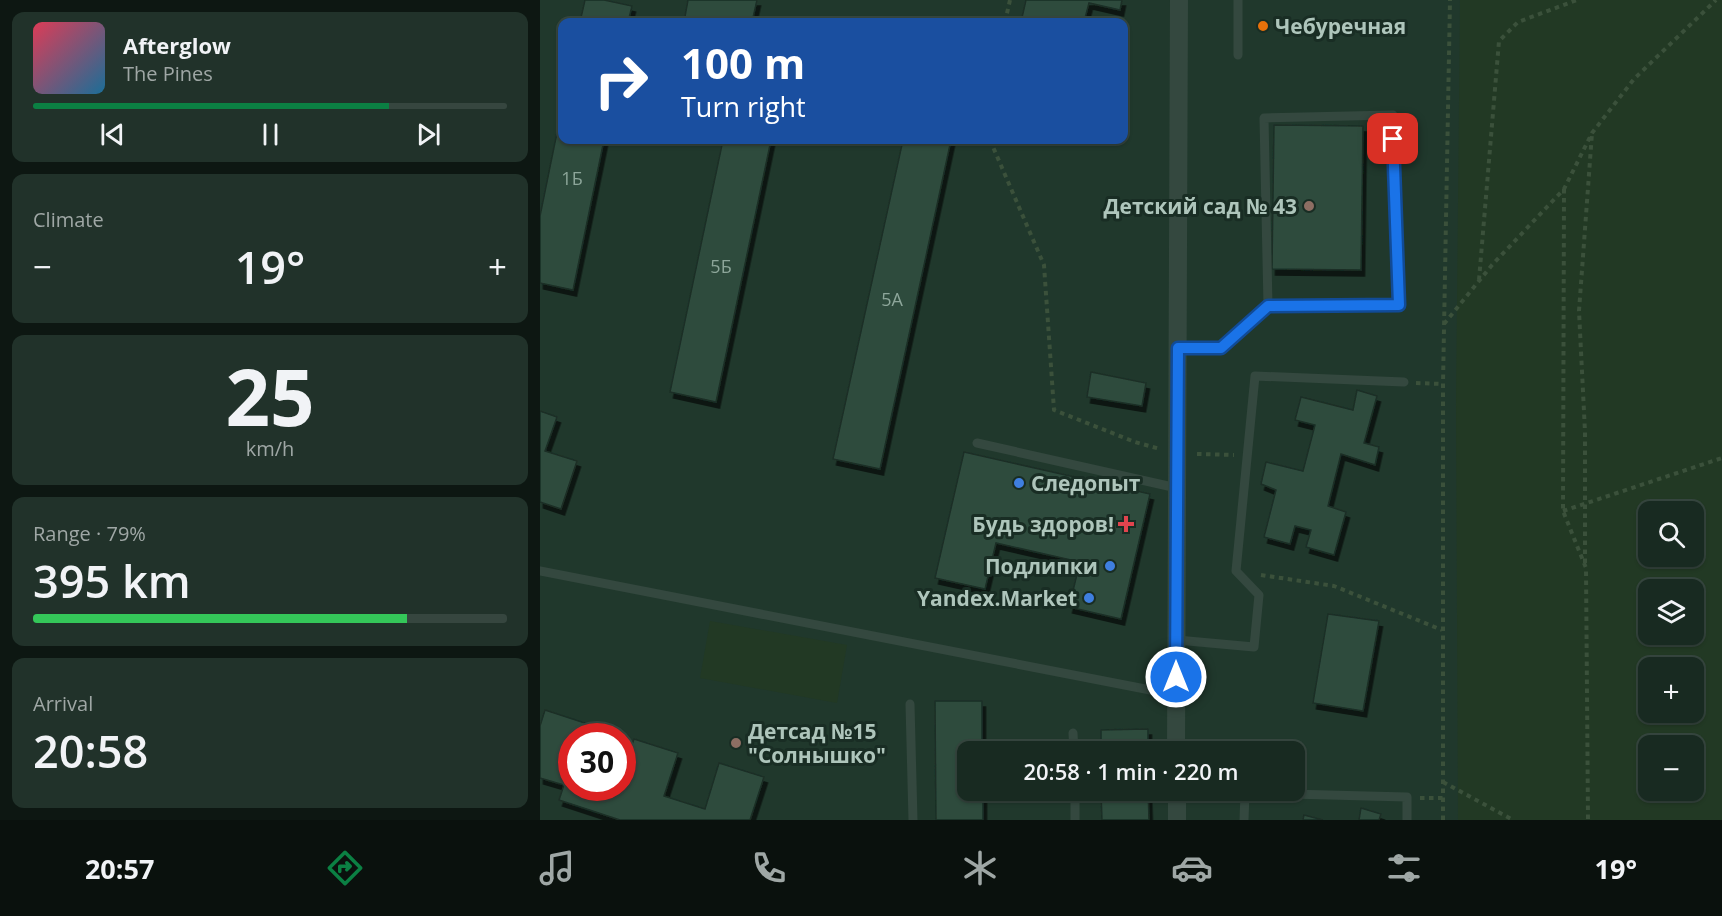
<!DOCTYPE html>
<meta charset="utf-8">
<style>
:root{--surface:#182a21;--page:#21322a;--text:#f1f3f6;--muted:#9fa7a5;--line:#36463f;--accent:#0b8043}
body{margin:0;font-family:"Open Sans",sans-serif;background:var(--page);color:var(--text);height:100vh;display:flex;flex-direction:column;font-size:22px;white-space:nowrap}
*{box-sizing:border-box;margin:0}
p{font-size:20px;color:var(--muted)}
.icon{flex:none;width:33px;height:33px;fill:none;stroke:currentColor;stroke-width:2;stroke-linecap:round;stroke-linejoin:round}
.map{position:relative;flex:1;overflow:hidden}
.drawer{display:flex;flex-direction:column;gap:12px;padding:12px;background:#0d1712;width:540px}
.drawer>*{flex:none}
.top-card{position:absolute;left:18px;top:18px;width:570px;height:126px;border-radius:12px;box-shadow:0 2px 4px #0004,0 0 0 2px var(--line);background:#1a4fa0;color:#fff;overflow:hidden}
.controls{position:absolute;left:1098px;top:501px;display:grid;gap:12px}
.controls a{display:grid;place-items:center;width:66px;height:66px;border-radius:12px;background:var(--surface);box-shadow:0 2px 4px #0004,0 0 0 2px var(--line);font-size:30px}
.speed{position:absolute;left:18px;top:723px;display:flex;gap:12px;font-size:30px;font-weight:700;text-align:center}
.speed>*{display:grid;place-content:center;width:78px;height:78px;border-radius:50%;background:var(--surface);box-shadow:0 2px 4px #0004,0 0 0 2px var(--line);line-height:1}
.speed .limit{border:9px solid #d22;background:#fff;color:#111}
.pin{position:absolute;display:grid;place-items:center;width:51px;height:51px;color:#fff;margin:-26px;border-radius:12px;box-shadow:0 3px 9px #0006}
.me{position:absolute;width:66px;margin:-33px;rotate:0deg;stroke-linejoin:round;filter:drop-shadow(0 0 4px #0008)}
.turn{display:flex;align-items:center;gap:21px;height:126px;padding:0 24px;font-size:27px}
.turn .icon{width:78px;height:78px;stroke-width:2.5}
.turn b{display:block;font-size:42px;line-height:51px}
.big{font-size:45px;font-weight:600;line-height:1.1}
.drawer .tile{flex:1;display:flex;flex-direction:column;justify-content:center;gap:9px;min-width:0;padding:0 21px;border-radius:12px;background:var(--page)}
.drawer .dial{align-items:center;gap:0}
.dial b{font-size:78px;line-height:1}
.song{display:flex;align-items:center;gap:18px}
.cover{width:72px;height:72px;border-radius:9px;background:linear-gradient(135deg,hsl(350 70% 55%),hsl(200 70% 35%))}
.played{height:6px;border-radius:3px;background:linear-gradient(90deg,var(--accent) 75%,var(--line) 75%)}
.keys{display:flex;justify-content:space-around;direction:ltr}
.heat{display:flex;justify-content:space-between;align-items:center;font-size:33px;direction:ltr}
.charge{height:9px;border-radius:4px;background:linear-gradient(90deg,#34c759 79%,var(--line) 0)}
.trip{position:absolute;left:417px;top:741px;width:348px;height:60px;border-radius:12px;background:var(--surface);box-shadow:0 2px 4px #0004,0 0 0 2px var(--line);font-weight:600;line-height:60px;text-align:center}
.dock{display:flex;height:96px;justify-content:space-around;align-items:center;background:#0a110d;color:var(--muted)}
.dock .icon{width:42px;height:42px}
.dock .selected{color:var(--accent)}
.dock b{font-size:27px;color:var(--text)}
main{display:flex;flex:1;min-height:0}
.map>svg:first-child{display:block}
.green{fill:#223924;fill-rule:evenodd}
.building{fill:#2f4c3e;stroke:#1b2f26;stroke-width:1.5;filter:url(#shadow)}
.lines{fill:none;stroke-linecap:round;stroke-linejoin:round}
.path{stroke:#3b513b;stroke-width:4;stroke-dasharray:4.5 4.5;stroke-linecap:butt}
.service{stroke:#34483f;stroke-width:9}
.minor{stroke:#34483f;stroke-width:18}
.route-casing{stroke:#114b97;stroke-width:15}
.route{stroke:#1a73e8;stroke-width:10}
.food-dot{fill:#e8710a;stroke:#192d24;stroke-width:2}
.education-dot{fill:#8d6e63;stroke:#192d24;stroke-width:2}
.shop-dot{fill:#3f7fe0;stroke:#192d24;stroke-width:2}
.health-dot{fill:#e0444e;stroke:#192d24;stroke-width:2}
.labels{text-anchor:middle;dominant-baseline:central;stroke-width:6;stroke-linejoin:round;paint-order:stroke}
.number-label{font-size:18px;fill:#8da69a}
.poi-label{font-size:21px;font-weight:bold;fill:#aec5bb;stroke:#192d24;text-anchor:end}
</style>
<main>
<section class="drawer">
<div class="tile">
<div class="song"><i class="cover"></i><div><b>Afterglow</b><p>The Pines</p></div></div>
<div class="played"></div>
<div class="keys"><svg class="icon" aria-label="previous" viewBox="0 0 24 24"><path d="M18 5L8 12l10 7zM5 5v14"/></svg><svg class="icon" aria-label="pause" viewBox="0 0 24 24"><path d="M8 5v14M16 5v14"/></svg><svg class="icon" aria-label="next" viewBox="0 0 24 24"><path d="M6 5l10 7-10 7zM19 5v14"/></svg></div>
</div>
<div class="tile"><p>Climate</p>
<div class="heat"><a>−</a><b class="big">19°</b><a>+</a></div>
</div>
<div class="tile dial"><b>25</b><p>km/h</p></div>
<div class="tile"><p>Range · 79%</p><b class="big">395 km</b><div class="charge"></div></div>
<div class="tile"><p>Arrival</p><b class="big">20:58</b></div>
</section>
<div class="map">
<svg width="1182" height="820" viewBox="0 0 1182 820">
<defs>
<filter id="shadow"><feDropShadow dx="3.5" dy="6" stdDeviation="0" flood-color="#0009"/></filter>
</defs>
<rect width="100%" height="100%" fill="#20382c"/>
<path class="green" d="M920,0H1182V820H918L916,405ZM1108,512H1154V556H1108ZM1108,590H1154V634H1108ZM1108,668H1154V712H1108ZM1108,746H1154V790H1108Z
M170,621L307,645L297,703L160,678Z"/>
<path class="building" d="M45,0H64L92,6L88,22H40Z
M148,0H217L212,22H144Z
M486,0H582L580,10L549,3L544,22H481Z
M22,108V140H64L33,290L0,283V216Z
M734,125L823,126L821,270L732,269Z
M183,140H231L176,402L130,392Z
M363,140H411L340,469L293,459Z
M551,372L606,383L602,406L547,397Z
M817,390L837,396L824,443L839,447L835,465L801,454L788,506L806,512L794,555L766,547L771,530L755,526L750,544L724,537L736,490L721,484L726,462L763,471L775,425L755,420L761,397L813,410Z
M0,411L17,417L5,451L37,461L21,509L0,502Z
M424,452L610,494L581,619L529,607L540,562L456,543L445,589L395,578Z
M788,614L839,621L823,711L773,703Z
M395,701H442V752H428V790H443V820H396Z
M5,710L54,726L51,736H32V788H82V773L94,739L138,753L124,796L165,809L179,763L224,777L210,820H80L19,800L24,785L0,778V726Z
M608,729V752H561V730Z
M561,790H608L609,820H562Z
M821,808L841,814L839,820H819Z
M764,815L783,820H763Z"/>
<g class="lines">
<path class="path" d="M465,22L470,0
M450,140L504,265L514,410L595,442L620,449
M1024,189L1023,511L1046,568L1048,820
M939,280L959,41L978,22L1037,0
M904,324L952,265L1024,189L1052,133L1094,79L1176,0
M876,383L903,384
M657,454L694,455
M1023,511L1182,458
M1045,563V432L1039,311L1052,133
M721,575L794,586L902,630
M903,782L973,820
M880,798H903
M903,820V384L910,0"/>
<path class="service" d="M698,0V55
M638,348H681L728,306L859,305L853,115L724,118L728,306
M437,443L637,488
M0,571L636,695
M637,640L714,647L719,595L696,571L715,376L864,382
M370,704L373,820
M533,733L534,752
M535,790V820
M704,820L705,793L867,797V820"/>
<path class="minor" d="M636,752L639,0
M637,790V820"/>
</g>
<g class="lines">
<g class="route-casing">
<path id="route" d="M636,677L638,348H681L728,306L859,305L853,139"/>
</g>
<use href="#route" class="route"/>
</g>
<circle class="food-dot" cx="723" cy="26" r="6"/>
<g class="education-dot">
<circle cx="769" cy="206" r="6"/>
<circle cx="196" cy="743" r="6"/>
</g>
<g class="shop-dot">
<circle cx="479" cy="483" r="6"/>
<circle cx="570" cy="566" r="6"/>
<circle cx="549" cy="598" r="6"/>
</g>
<path class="health-dot" d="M583 515h6v6h6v6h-6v6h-6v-6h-6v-6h6z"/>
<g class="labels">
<g class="number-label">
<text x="32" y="178">1Б</text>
<text x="181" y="266">5Б</text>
<text x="352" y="299">5А</text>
</g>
<g class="poi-label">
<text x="735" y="26" text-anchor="start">Чебуречная</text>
<text x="757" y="206">Детский сад № 43</text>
<text x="491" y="483" text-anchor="start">Следопыт</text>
<text x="574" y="524">Будь здоров!</text>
<text x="558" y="566">Подлипки</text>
<text x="537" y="598">Yandex.Market</text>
<text x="208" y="731" text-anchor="start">Детсад №15<tspan x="208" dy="24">"Солнышко"</tspan></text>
</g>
</g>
</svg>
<div class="controls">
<a><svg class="icon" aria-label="search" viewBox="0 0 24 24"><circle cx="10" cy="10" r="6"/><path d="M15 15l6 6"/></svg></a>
<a><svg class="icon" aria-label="layers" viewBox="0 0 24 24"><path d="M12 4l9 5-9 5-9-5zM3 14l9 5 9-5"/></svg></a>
<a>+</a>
<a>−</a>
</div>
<div class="speed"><div class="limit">30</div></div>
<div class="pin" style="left:853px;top:139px;background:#d93025"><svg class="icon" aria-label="arrive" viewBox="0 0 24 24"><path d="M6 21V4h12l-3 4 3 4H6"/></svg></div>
<svg class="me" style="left:636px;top:677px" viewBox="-20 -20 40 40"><circle r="17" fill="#1a73e8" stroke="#fff" stroke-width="3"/><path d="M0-11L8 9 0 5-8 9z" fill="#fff"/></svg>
<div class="trip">20:58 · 1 min · 220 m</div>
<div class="top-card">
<div class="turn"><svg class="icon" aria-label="right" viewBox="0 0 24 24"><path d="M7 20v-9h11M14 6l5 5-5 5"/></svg><div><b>100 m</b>Turn right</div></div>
</div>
</div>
</main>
<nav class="dock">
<b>20:57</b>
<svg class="icon selected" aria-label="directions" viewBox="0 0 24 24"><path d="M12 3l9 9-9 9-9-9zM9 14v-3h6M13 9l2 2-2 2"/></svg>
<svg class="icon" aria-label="music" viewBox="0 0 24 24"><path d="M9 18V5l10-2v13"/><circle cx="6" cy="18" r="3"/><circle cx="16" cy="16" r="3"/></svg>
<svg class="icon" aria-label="phone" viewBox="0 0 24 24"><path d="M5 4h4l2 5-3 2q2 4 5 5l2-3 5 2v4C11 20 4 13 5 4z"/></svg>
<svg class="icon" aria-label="climate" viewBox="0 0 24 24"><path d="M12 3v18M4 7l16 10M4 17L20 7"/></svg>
<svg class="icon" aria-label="car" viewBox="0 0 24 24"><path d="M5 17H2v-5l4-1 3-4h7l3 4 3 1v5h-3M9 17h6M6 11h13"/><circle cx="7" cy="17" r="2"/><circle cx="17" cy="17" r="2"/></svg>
<svg class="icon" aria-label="filters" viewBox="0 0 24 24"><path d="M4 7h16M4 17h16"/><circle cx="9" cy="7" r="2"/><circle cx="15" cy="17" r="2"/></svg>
<b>19°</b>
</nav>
